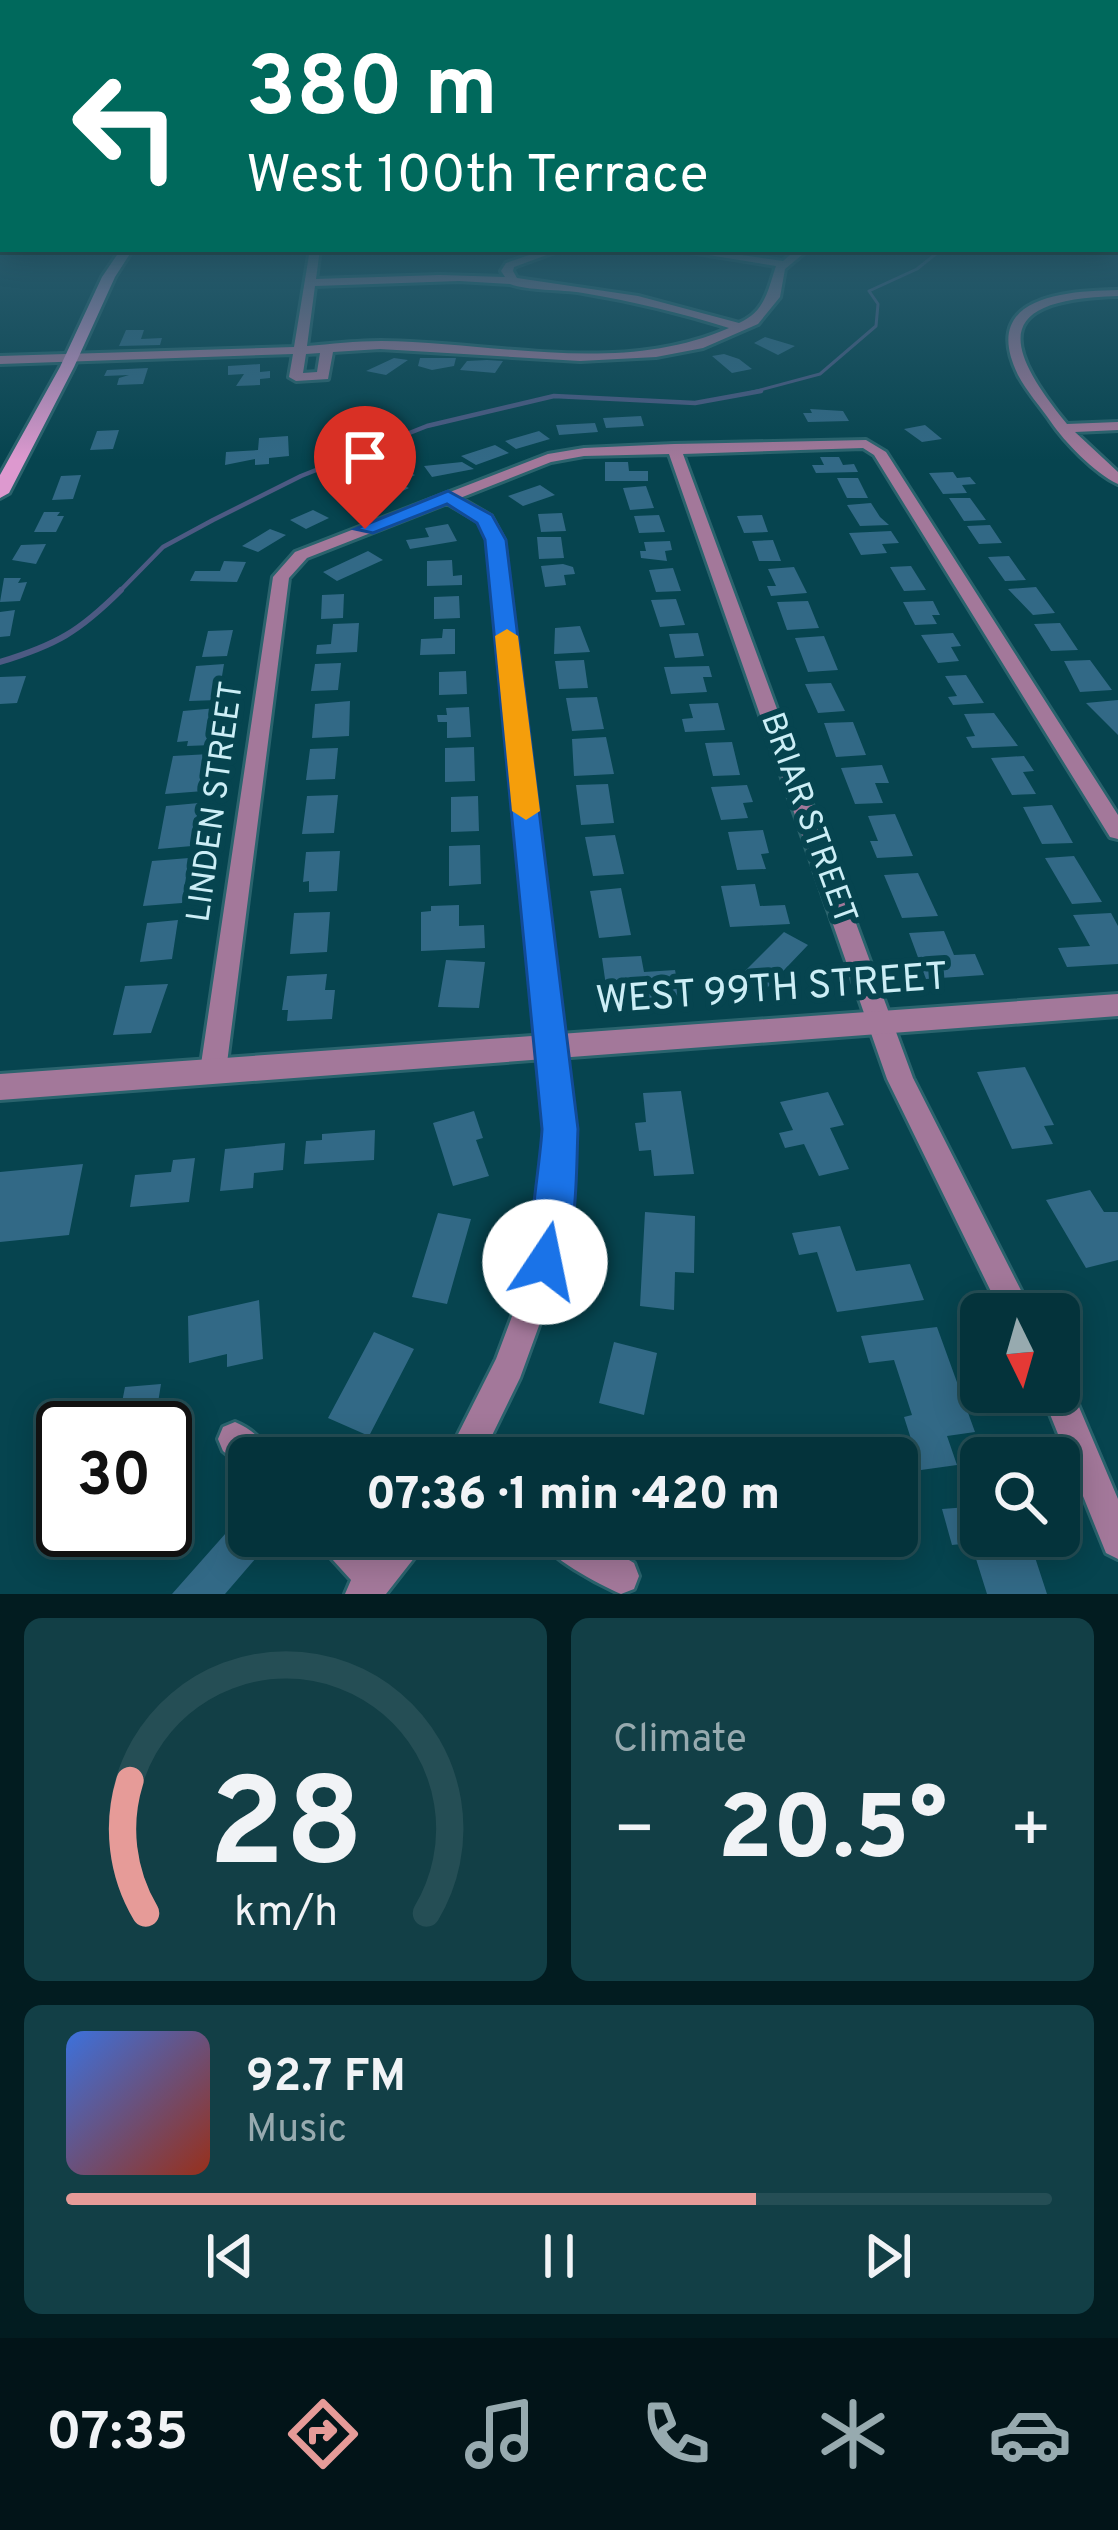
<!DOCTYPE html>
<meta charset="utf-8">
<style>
:root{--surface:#04333b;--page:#123f46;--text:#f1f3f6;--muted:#97aaaf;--line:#254e55;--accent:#e69b98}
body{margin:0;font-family:Overpass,sans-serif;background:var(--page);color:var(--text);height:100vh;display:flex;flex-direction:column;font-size:45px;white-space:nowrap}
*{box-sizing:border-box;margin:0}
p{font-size:39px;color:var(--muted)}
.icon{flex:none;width:66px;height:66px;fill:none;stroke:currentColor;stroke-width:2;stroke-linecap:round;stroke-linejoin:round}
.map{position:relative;height:1594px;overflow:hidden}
.side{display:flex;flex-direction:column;gap:24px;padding:24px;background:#021c20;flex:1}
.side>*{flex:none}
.guide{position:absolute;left:0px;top:0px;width:1119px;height:252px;box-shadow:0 6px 30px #0003,0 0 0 3px var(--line);background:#00695c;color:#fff;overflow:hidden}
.needle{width:78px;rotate:175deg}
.fabs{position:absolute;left:960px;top:1293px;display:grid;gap:24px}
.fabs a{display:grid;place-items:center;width:120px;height:120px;border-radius:18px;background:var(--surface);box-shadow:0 6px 30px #0003,0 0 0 3px var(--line);font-size:60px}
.speed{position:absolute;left:36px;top:1401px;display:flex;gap:24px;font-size:60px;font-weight:700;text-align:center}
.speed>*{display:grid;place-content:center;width:156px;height:156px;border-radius:50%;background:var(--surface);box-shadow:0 6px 30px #0003,0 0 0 3px var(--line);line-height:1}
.speed .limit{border:6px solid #111;border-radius:18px;background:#fff;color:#111}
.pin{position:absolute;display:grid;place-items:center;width:102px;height:102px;color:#fff;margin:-123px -51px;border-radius:50% 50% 50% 0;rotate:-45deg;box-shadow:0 0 12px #0007}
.pin .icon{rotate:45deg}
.me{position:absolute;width:132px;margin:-66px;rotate:11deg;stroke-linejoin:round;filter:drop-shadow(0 0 9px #0008)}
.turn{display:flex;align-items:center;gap:42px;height:252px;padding:0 48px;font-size:54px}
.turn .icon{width:156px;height:156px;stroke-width:2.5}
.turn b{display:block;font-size:84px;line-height:102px}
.big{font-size:90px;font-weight:800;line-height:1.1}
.side .tile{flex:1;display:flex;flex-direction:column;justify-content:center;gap:18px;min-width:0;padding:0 42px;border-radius:18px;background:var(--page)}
.side .dial{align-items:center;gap:0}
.dial svg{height:312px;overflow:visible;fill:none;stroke:var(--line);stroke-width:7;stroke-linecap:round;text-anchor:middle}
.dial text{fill:var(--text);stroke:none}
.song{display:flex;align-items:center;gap:36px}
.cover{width:144px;height:144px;border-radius:18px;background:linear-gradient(135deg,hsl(220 70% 55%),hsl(10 70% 35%))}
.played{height:12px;border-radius:6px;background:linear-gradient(90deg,var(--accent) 70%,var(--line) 70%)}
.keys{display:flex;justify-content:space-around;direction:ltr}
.heat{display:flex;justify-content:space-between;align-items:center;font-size:66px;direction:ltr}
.side .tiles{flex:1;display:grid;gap:24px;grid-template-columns:1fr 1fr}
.tile:last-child{grid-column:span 2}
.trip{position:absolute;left:228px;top:1437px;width:690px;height:120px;border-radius:18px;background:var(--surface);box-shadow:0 6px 30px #0003,0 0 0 3px var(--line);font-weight:800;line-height:120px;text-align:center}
.dock{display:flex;height:192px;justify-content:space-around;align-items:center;background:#021418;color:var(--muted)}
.dock .icon{width:84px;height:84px}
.dock .on{color:var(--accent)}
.dock b{font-size:54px;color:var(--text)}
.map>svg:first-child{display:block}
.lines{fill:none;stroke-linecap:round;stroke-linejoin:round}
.stream-far2{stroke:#4d5a83;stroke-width:3}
.stream-far1{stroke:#4d5a83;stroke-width:4.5}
.stream{stroke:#4d5a83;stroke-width:6}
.building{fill:#326986}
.minor-casing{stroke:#2a636d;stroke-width:6}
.tertiary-casing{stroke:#2a636d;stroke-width:6}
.secondary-casing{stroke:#2a636d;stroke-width:6}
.minor{fill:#a3789a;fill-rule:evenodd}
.tertiary{fill:#a3789a;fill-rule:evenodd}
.secondary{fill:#dd99cf;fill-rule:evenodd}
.route{fill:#1a73e8;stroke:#114b97;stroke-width:3}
.slow{fill:#f59e0b}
.labels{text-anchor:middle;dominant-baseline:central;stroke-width:12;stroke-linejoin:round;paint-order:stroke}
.street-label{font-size:33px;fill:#cceef6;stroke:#06444f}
.near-street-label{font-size:39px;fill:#cceef6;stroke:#06444f}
</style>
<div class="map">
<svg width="1118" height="1594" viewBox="0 0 1118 1594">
<rect width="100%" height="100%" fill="#06444f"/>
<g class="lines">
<path class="stream-far2" d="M745,394L820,374L876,326L878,304L869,291L917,269L942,249"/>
<path class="stream-far1" d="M118,593L163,547L213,520L301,476L427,426L554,396L695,403L761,391"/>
<path class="stream" d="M0,662C56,645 79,632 121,590"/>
</g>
<path class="building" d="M126,330H144L141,339L162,338L160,345L119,346Z
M765,337L795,346L778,355L754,343Z
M724,354L739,359L752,369L732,373L712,356Z
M394,358L408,360L386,375L366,371Z
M420,358H456L454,366L432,370L418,366Z
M487,360L503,361L495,373L460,370L467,361Z
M260,364V372L270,371V378L260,379V385L236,386L244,374L228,375V366Z
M148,368L143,384L117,385L119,378L129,375L104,376L107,370Z
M810,409L843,411L849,421L808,422L803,413H812Z
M641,416L644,426L606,428L603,418Z
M595,423L598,432L559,435L556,425Z
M925,425L942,439L922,442L904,429Z
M119,430L113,449L90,450L97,431Z
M539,431L550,439L516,449L505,441Z
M288,436L289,456L269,458V464L255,465V459L225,465L226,452L258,450L259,438Z
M495,445L509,453L476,465L461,456Z
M820,457H839L843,465L854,464L858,472L816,473L812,465H824Z
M462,462L474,469L432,477L424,466Z
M605,462H628L629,471H648V481H605Z
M399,468L415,475L398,483L409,488L396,494L370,481Z
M953,472L957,478L970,477L976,484L962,485L967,493L943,494L929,473Z
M81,475L73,499L52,500L61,476Z
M837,478H858L868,498H847Z
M540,485L555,495L523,506L508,496Z
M646,486L654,508L630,510L623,488Z
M949,498H970L986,520L964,521Z
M871,503L880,517L889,525L860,526L847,505Z
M313,510L329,518L306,529L290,520Z
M44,512H60L57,516H64L56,532H34Z
M562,513L566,531L541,532L538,514Z
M659,515L665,532L639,533L634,516Z
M762,515L768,532L744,533L737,516Z
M448,524L457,541L410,549L406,540L429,537L425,528Z
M990,525L1002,543L979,544L967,526Z
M270,529L286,535L258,552L242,546Z
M891,531L899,543L882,544L887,553L861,555L849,533Z
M537,537H561L564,558L539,559Z
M773,540L781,561H759L752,541Z
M670,541L672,550L665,551L667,561L641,558L640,551H646L644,542Z
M46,544L36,564L12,560L21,545Z
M368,551L383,560L337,581L323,572Z
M1009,556L1026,580L1005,581L988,557Z
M452,560L453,576L462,575V585L427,586V561Z
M224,561L246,562L237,582L190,581L195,571H220Z
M563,564L573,567L575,574L564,575L566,585L545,587L541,566Z
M911,566L926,590L904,591L890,567Z
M794,567L807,593L771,596L767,586H776L768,569Z
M673,568L681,591L656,592L649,570Z
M4,578H21L18,583L27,582L20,601L0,602Z
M1036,587L1055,613L1033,615L1008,589Z
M344,594L343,618L321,619L322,595Z
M459,596L460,618L434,619V597Z
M676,599L685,625L660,627L651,600Z
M808,601L819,628L787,630L777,602Z
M933,601L940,615H932L937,624L915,625L903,602Z
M15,610L10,636L0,637V612Z
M359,623L357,652L316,654L317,645L331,644L333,624Z
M1060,623L1078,650L1051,651L1034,624Z
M580,626L590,652L554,654L555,628Z
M443,629H455V654L420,655L421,639L442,638Z
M233,630L227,656L202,657L208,631Z
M698,633L704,656L675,658L669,634Z
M953,633L961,646L951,647L959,661L938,663L921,635Z
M824,636L838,670L808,672L795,638Z
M584,660L588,688L559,689L555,661Z
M1090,660L1112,690L1080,692L1064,661Z
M341,663L338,690L311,691L315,664Z
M224,664L218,700L189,701L196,666Z
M709,666L712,677H703L707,692L671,694L664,667Z
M466,671L467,694L439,695V672Z
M966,675L984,703L953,705L948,697L957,696L945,676Z
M26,676L17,703L0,704V677Z
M831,683L845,711L818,713L805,684Z
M597,697L604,729L572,731L566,698Z
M1118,700V735L1086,703Z
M350,701L349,736L312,738L315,704Z
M718,703L725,730L685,732L682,719L693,718L689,704Z
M469,707L471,737L447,738V722H438L437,715H447L446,708Z
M217,708L212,745L187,746L188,741L177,742L183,711Z
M994,713L1018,746L972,748L966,737L975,736L964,714Z
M853,722L866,755L836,757L824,723Z
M606,737L614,774L574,776L572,739Z
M732,742L740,775L713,776L705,743Z
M474,747L475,781L445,782V748Z
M338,748L335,779L306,780L310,749Z
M210,754L204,791L165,794L173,756Z
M1024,756L1034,771L1023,772L1036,794L1012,795L991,758Z
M882,765L889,783H875L883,803L855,804L841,768Z
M608,784L614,823L581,825L576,785Z
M747,785L753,802L743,803L748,818L721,820L711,787Z
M338,795L334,833L302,834L307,796Z
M478,796L479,831L451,832V797Z
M199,803L192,846L158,849L166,806Z
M1052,805L1073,843L1042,844L1023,807Z
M895,814L913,856L877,858L870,841H878L868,816Z
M763,830L769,853L761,854L766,869L737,870L728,832Z
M615,835L624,874L593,876L585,837Z
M480,845L481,884L449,886V846Z
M340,851L337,891L309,892V881L303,882L306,852Z
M1074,856L1102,902L1072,904L1045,858Z
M189,858L182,903L143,906L152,861Z
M918,873L938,916L902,918L884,875Z
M755,884L760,906L785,905L790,924L730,927L721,886Z
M621,888L631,935L599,938L590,891Z
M459,905V926L484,925L485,948L421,951V912L431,911V906Z
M330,912L327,952L290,954L294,913Z
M1111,913L1118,926V964L1067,967L1058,948L1090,946L1073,915Z
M178,920L172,959L140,962L147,923Z
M944,931L954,955L975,954L984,975L926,979L909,933Z
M784,932L808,945L766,989L742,974Z
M641,956L644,972L675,970L680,996L608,1000L602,958Z
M446,960L485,962L479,1008L438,1007Z
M327,974L325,990H335L332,1019L287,1021L288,1010H282L287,976Z
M168,984L151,1033L113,1035L125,986Z
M1025,1067L1054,1125L1044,1126L1053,1144L1012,1149L977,1072Z
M681,1091L694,1174L654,1176L651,1150L639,1151L635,1123L646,1122L643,1093Z
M828,1092L844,1125L830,1128L849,1169L819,1176L804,1144L785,1148L779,1133L793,1130L780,1102Z
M474,1111L483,1138L476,1140L489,1176L453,1186L433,1123Z
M375,1130L374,1160L304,1164L306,1141L322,1140V1134Z
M285,1143L283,1170L254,1173L253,1188L220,1191L225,1149Z
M195,1158L189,1202L130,1207L135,1175L171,1172L173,1160Z
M83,1164L69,1235L0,1242V1172Z
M1090,1190L1104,1212H1118V1260L1086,1268L1046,1200Z
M645,1212L695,1216L694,1273L675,1272L674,1310L640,1306Z
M438,1213L471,1219L447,1304L412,1297Z
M840,1226L856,1271L910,1264L924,1300L837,1312L817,1252L799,1255L792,1233Z
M259,1300L263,1359L227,1367V1354L189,1363L188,1316Z
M937,1327L975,1432L947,1436L957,1465L921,1470L904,1417L912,1415L894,1360L869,1363L861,1336Z
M374,1332L414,1349L369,1436L328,1418Z
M614,1342L657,1353L644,1415L599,1403Z
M161,1384L154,1428H117L125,1387Z
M741,1440L753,1458H715Z
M981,1506V1536H1028L1047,1594H987L971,1543L952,1545L942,1509Z
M249,1507V1536H275L225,1594H172Z"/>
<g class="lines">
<g class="minor-casing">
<path id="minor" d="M310,249H320L316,279L440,275L505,277L501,271L506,263L547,249H563L514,267L513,271L517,278L638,296L739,323C765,312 768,290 776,266L672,249H700L783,261L797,249H809L785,269L780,297L758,324L703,348L656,357L580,361L380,349L333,352L328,379L296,381L289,377L293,354L0,364V356L294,347ZM459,281L510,284C528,291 560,289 583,293C632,301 681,313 729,328C620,376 495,342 381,341C356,341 331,344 307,346L315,286ZM320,353L317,372L303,373L306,354Z
M1118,290V296C1000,299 997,339 1067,424L1118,422V430L1075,432L1118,472V484C1094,473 1064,441 1051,422C1040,406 1027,392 1018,375C980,297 1063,291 1118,290Z
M866,440L886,452L1118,815V839L1110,837L874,455L863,448L683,454L913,1078L1033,1314H1002L887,1079L669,454L584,456L551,462L460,498L491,516L504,540L574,1129L566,1237L553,1287L520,1378L481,1458H446L496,1359L523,1287L536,1237L546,1129L488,540L479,522L447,503L307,558L289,578L226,1071L222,1079L213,1082L204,1079L200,1071L273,577L295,552L548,454L584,448L674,444Z
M1059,1377L1068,1381L1118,1499V1559L1106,1553L1041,1392H1059Z
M235,1422C252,1429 265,1441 272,1458H249V1472L223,1451L218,1439L223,1427Z
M316,1536H358L374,1553L387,1536H428L422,1548L386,1594H345L351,1580L322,1548Z
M538,1536H589L634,1563L639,1576L634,1589L621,1594C598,1584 548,1558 538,1536Z"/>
</g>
<g class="tertiary-casing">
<path id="tertiary" d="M1118,994V1016L0,1100V1074Z"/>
</g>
<g class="secondary-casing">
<path id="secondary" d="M121,249H133L115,277L74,367L9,493L0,498V475L60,367L102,277Z"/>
</g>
<use href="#minor" class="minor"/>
<use href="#tertiary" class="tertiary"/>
<use href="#secondary" class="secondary"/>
</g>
<linearGradient id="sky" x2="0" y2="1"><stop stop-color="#03252b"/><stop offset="0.52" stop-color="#2a5c6e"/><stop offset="1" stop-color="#2a5c6e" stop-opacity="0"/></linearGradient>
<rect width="1118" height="461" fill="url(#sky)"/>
<path class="route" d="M448,491L492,515L506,540L578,1129C576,1176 578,1231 559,1275L545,1280L531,1275C524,1258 541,1158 542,1129L485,540L477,523L447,504L373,533L355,529Z"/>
<path class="slow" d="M507,629L518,636L540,811L526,820L512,811L495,636Z"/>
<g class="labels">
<g class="street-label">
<text transform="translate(217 802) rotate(-82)">LINDEN STREET</text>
<text transform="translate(807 819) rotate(70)">BRIAR STREET</text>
</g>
<g class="near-street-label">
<text transform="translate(772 991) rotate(-4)">WEST 99TH STREET</text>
</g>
</g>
</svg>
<div class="fabs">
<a><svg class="needle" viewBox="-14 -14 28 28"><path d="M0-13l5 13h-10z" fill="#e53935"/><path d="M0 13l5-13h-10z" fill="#97aaaf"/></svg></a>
<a><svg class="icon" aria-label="search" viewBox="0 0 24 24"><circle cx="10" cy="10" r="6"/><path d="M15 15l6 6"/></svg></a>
</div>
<div class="speed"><div class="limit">30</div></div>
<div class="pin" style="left:365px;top:529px;background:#d93025"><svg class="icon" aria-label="arrive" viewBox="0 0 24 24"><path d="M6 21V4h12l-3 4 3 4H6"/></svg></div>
<svg class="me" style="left:545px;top:1262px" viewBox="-20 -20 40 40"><circle r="19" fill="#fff"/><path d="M0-13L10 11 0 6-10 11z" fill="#1a73e8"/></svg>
<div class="trip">07:36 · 1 min · 420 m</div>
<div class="guide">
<div class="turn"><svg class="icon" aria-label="left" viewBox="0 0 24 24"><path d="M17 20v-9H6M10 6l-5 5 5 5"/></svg><div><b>380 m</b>West 100th Terrace</div></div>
</div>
</div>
<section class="side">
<div class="tiles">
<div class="tile dial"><svg viewBox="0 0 100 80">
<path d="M14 69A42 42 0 1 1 86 69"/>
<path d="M14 69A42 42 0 0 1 10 35" stroke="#e69b98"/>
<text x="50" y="56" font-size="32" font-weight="700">28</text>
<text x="50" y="72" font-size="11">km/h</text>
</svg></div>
<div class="tile"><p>Climate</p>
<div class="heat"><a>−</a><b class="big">20.5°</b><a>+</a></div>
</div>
<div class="tile">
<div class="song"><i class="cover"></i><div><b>92.7 FM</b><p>Music</p></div></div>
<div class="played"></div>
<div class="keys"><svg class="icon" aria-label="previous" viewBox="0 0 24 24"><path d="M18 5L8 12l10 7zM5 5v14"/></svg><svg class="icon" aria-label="pause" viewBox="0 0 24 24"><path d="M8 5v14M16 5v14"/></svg><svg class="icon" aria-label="next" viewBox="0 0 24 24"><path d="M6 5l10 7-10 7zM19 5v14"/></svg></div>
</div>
</div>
</section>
<nav class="dock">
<b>07:35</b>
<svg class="icon on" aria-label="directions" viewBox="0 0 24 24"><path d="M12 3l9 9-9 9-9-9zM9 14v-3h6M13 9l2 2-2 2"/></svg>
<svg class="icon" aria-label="music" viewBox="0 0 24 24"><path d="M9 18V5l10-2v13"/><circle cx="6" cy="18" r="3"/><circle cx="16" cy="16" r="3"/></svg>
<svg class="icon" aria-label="phone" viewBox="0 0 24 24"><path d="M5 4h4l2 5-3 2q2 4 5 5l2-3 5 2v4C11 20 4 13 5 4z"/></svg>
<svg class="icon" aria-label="climate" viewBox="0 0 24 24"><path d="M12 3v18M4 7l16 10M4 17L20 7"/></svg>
<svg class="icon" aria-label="car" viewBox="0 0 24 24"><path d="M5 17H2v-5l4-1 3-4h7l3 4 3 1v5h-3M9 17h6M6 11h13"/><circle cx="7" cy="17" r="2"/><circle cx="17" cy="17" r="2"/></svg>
</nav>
